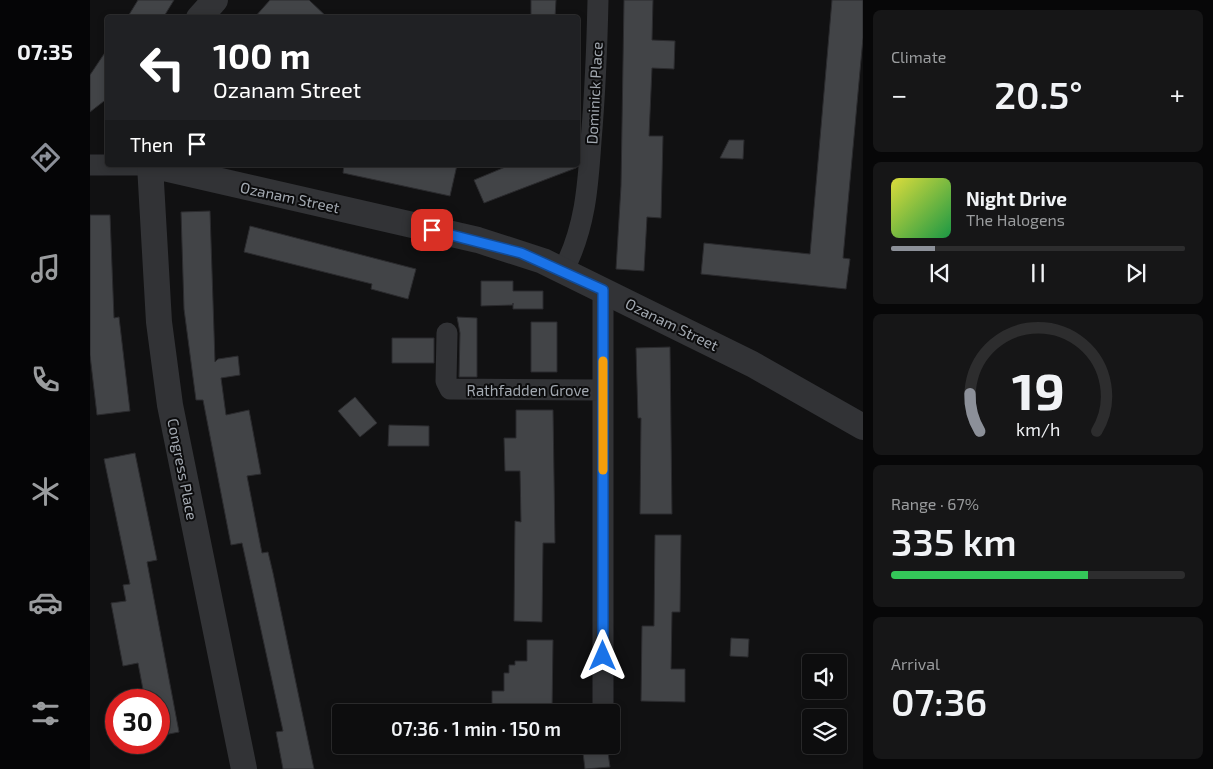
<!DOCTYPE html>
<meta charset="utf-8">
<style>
:root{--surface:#0d0d0e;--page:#161617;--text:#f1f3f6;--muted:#9a9c9e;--line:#2d2d2e;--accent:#8c9099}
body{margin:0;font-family:"Exo 2",sans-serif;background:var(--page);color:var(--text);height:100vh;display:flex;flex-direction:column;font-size:19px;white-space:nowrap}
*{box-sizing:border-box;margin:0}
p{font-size:16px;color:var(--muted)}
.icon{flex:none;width:28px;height:28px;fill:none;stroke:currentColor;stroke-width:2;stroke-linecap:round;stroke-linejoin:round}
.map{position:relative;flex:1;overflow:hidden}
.sheet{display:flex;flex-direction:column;gap:10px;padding:10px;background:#070708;width:350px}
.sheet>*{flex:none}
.guide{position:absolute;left:15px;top:15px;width:475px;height:152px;border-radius:5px;box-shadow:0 2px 8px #0003,0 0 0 1px var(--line);background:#202124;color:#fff;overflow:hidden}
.fabs{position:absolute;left:712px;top:654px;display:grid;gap:10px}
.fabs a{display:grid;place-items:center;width:45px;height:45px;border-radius:5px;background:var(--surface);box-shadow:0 2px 8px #0003,0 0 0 1px var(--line);font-size:25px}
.speed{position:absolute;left:15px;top:689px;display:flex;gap:10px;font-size:25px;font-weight:700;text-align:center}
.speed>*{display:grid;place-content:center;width:65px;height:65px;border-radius:50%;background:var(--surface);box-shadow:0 2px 8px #0003,0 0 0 1px var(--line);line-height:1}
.speed .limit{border:8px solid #d22;background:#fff;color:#111}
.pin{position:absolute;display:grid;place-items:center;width:42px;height:42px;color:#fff;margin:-21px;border-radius:10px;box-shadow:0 2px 8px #0006}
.me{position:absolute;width:55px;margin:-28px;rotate:0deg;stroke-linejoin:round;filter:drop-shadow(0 0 4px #0008)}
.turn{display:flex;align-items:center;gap:18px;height:105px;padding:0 25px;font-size:22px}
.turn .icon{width:65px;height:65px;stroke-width:2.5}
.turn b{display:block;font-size:35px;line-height:42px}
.then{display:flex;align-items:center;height:48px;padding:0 25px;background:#0003;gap:10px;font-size:19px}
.big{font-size:38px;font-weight:600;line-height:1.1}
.sheet .widget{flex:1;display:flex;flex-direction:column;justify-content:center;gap:8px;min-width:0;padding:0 18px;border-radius:8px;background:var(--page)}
.sheet .dial{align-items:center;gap:0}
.dial svg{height:130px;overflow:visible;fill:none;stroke:var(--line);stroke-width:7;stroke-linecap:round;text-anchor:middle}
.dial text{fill:var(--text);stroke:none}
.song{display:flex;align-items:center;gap:15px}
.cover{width:60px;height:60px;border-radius:8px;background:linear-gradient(135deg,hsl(60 70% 55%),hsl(140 70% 35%))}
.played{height:5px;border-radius:2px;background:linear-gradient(90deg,var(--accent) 15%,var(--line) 15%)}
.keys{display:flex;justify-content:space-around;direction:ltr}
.heat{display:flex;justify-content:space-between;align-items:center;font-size:28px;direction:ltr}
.charge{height:8px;border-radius:4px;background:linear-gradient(90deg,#34c759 67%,var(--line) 0)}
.trip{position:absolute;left:242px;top:704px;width:288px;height:50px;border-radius:5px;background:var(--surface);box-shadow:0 2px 8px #0003,0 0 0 1px var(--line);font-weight:600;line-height:50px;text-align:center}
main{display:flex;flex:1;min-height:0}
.menu{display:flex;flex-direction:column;width:90px;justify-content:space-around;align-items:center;background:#050506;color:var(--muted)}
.menu .icon{width:35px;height:35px}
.menu .current{color:var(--accent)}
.menu b{font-size:22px;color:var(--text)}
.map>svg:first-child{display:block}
.building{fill:#424447;stroke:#2b2b2e}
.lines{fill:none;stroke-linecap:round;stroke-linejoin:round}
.minor{stroke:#323336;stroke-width:21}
.tertiary{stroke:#323336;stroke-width:26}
.route-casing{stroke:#114b97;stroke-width:12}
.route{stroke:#1a73e8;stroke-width:9}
.slow{stroke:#f59e0b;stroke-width:9}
.labels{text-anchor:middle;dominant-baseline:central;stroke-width:4;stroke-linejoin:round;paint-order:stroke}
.street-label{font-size:15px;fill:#a3a9b1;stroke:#0c0c0d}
</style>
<main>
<nav class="menu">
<b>07:35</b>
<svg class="icon current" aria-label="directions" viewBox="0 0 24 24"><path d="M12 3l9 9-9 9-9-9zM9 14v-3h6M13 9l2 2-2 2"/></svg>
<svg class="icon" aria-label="music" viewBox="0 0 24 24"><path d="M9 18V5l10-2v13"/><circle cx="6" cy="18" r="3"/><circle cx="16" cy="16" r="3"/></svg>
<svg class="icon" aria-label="phone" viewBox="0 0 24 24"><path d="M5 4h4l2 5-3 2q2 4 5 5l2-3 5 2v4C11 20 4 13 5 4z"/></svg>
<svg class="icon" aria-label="climate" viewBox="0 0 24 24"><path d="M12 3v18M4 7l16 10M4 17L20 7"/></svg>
<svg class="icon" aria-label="car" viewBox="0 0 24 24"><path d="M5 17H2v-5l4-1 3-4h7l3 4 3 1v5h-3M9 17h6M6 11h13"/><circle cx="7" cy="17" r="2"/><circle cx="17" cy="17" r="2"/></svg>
<svg class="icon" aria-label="filters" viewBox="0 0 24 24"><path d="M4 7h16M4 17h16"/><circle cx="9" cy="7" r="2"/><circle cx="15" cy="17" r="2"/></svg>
</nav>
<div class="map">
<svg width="773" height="769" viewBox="0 0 773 769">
<rect width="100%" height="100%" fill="#111112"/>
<path class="building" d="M48,0H84L73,18H37Z
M180,0H219L238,18H164Z
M441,0H466L465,18H441Z
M534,0H563L562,40L585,41L584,69L562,68L559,136H573L571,218L557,217L554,271L526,269L531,186Z
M742,0H773V38L753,258L760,259L756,289L611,274L614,243L720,254Z
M18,48V98L0,112V75Z
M639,140H654L653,159L630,158Z
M254,165H367L360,196L253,173Z
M420,165H486V168L394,203L384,180Z
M120,211L125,362L128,359L148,356L150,375L131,378L136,415L159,410L171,474L157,476L172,553L178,552L183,573L224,769H193L186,732L193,731L152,543L141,545L113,400H106L94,309L91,212Z
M0,215H20L24,318L29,317L40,411L7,415L0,355Z
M160,226L326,269L318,299L281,289L282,284L154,252Z
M391,281H423V291H453V309H423V303V305L391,306Z
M367,317L387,318V377H369L370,333Z
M441,322H467V372H441Z
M302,338H344V363H302Z
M580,347L582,514H550L551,418H548L546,348Z
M265,397L287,423L270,437L248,411Z
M426,410H463L465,543H453L452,622L424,621L425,521L431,522L430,471H415L414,438H426Z
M299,425L339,426V446H298Z
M45,453L67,560L57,562L89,732L69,736V700H55L48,663L33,666L21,603L36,601L33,585L40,584L14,459Z
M565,535H591L590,612H582L581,669H595V702L551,701L552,626H564Z
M641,638L659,639L658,657L640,656Z
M437,640H463L462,712H402V691H414V673H419V665H425V661H437Z
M492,745H517L520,767L495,769Z"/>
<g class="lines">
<path class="minor" d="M0,165H52
M473,271C495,229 498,187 501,141C505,94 507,47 508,0
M357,333L356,381L360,389L513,390
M513,712V290"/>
<path class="tertiary" d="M109,18L125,0
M60,165L69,322L80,405L154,769
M61,165L388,240L453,261L662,364L773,427"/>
</g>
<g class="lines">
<g class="route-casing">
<path id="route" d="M342,230L431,253L513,290V656"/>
</g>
<use href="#route" class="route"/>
<path class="slow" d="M513,361V470"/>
</g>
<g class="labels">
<g class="street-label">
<text transform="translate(504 93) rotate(-87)">Dominick Place</text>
<text transform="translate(200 197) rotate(12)">Ozanam Street</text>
<text transform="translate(582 324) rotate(26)">Ozanam Street</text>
<text x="438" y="390">Rathfadden Grove</text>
<text transform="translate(93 469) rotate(79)">Congress Place</text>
</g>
</g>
</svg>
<div class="fabs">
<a><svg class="icon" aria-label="sound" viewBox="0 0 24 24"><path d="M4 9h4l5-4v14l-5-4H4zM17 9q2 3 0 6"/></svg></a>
<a><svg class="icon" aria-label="layers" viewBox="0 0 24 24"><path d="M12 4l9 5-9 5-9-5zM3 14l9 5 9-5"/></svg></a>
</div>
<div class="speed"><div class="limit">30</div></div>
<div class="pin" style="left:342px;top:230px;background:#d93025"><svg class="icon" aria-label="arrive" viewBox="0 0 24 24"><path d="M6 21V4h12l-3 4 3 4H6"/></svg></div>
<svg class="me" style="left:513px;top:656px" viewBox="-20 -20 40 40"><path d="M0-17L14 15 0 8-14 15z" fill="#1a73e8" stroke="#fff" stroke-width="4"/></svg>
<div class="trip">07:36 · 1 min · 150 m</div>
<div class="guide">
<div class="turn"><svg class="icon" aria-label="left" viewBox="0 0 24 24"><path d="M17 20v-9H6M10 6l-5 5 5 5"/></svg><div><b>100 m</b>Ozanam Street</div></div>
<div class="then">Then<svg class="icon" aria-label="arrive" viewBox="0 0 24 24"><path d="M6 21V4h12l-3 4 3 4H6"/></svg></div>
</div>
</div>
<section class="sheet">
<div class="widget"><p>Climate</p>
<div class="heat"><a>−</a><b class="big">20.5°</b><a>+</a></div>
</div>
<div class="widget">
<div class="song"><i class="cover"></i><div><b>Night Drive</b><p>The Halogens</p></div></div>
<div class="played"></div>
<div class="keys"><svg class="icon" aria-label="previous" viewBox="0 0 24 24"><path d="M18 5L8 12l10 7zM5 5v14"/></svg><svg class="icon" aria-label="pause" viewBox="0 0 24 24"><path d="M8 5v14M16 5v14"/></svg><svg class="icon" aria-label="next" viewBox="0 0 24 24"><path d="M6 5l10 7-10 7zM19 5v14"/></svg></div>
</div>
<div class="widget dial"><svg viewBox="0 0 100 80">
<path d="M14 69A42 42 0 1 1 86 69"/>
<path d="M14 69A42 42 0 0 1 8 46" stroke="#8c9099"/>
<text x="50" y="56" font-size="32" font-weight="700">19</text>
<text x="50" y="72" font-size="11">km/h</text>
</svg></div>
<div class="widget"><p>Range · 67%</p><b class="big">335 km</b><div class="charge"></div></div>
<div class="widget"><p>Arrival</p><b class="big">07:36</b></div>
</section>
</main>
